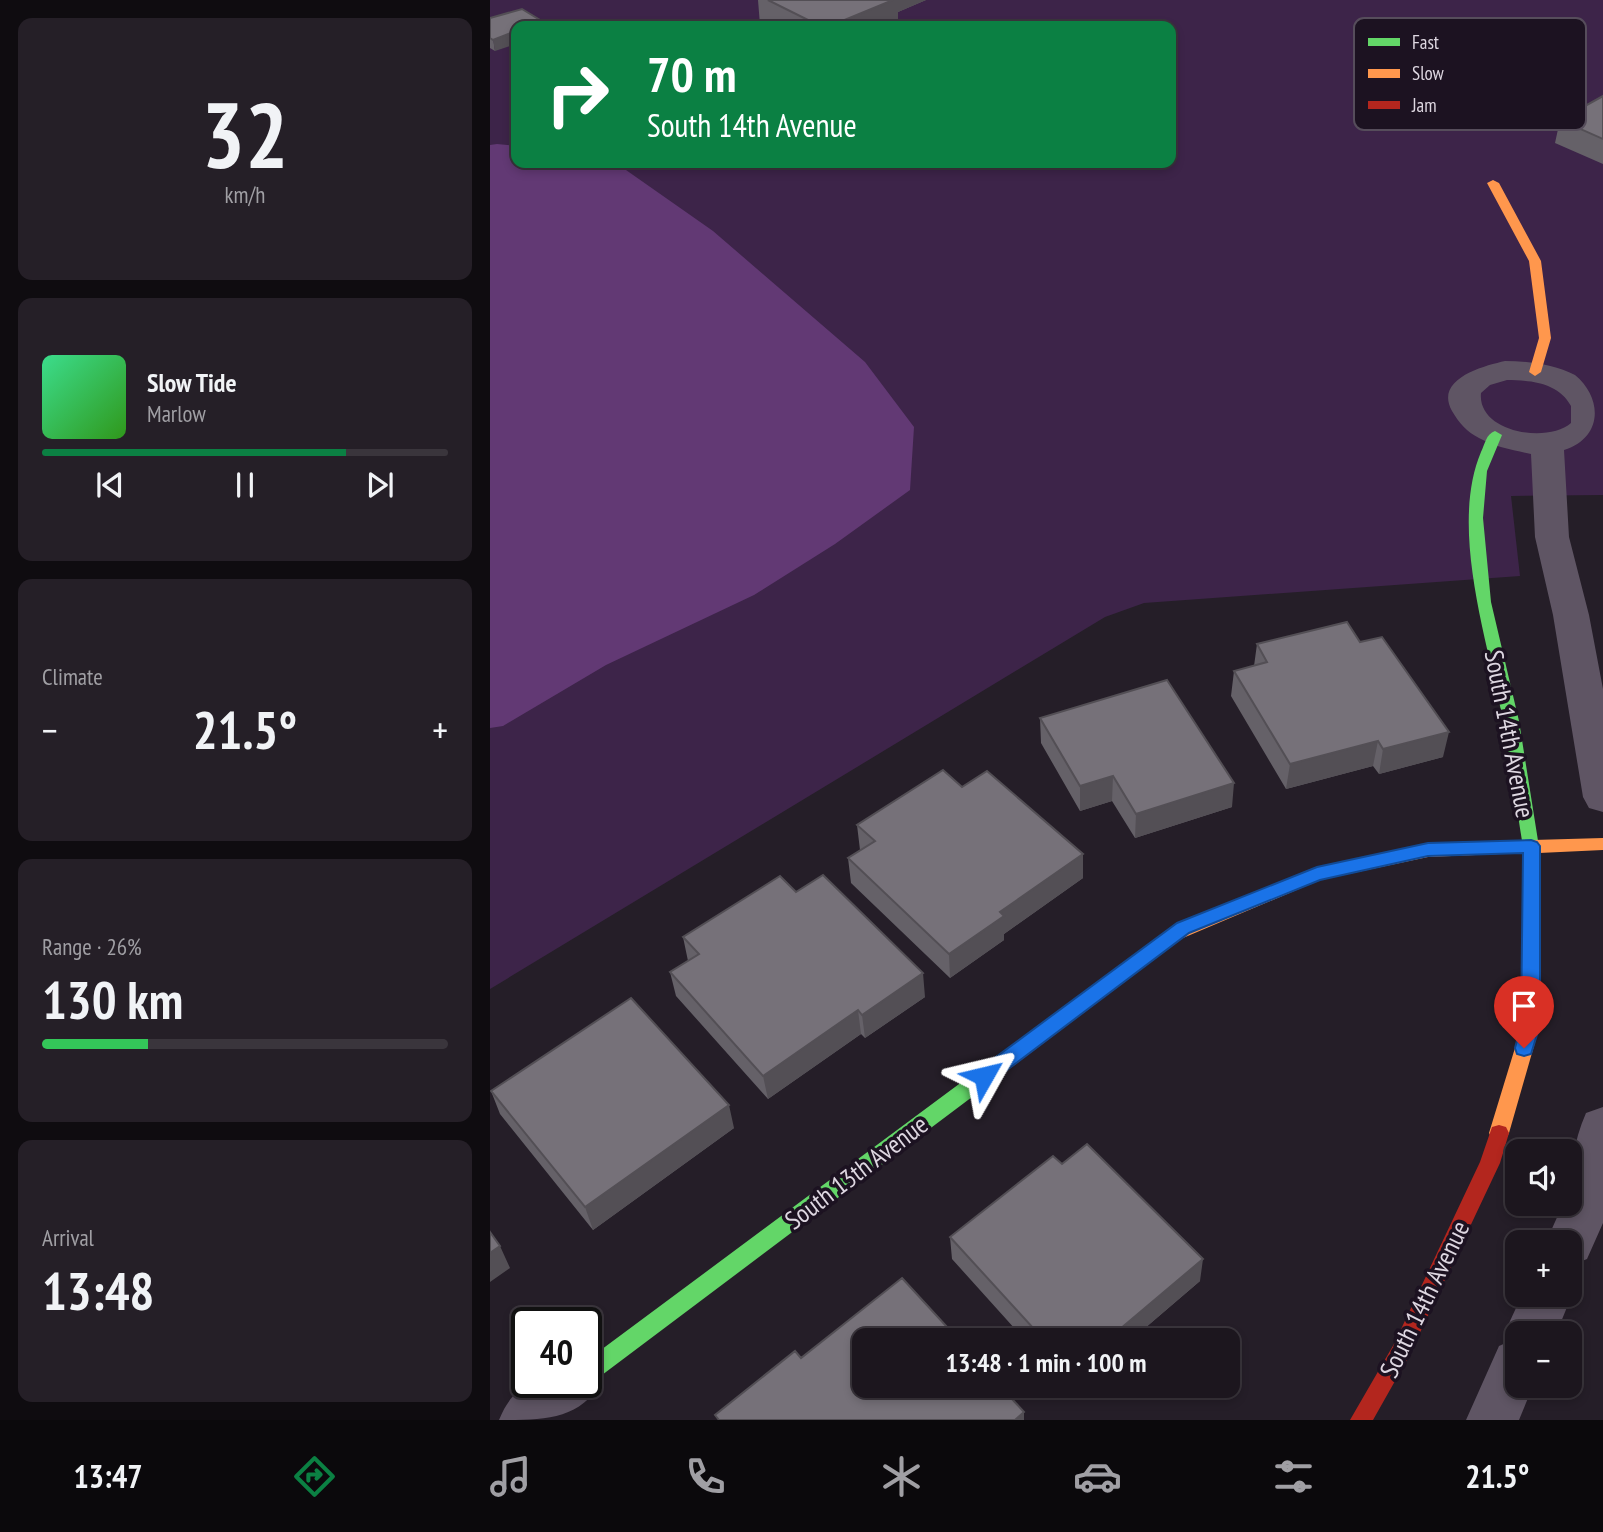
<!DOCTYPE html>
<meta charset="utf-8">
<style>
:root{--surface:#1c161e;--page:#251f27;--text:#f1f3f6;--muted:#a09fa4;--line:#3a353c;--accent:#0b8043}
body{margin:0;font-family:"PT Sans Narrow",sans-serif;background:var(--page);color:var(--text);height:100vh;display:flex;flex-direction:column;font-size:26px;white-space:nowrap}
*{box-sizing:border-box;margin:0}
p{font-size:23px;color:var(--muted)}
.icon{flex:none;width:38px;height:38px;fill:none;stroke:currentColor;stroke-width:2;stroke-linecap:round;stroke-linejoin:round}
.map{position:relative;flex:1;overflow:hidden}
.drawer{display:flex;flex-direction:column;gap:18px;padding:18px;background:#0f0c10;width:490px}
.drawer>*{flex:none}
.guide{position:absolute;left:21px;top:21px;width:665px;height:147px;border-radius:14px;box-shadow:0 4px 10px #0003,0 0 0 2px var(--line);background:#0b8043;color:#fff;overflow:hidden}
.fabs{position:absolute;left:1015px;top:1139px;display:grid;gap:14px}
.fabs a{display:grid;place-items:center;width:77px;height:77px;border-radius:14px;background:var(--surface);box-shadow:0 4px 10px #0003,0 0 0 2px var(--line);font-size:35px}
.speed{position:absolute;left:21px;top:1307px;display:flex;gap:14px;font-size:35px;font-weight:700;text-align:center}
.speed>*{display:grid;place-content:center;width:91px;height:91px;border-radius:50%;background:var(--surface);box-shadow:0 4px 10px #0003,0 0 0 2px var(--line);line-height:1}
.speed .limit{border:4px solid #111;border-radius:10px;background:#fff;color:#111}
.pin{position:absolute;display:grid;place-items:center;width:60px;height:60px;color:#fff;margin:-72px -30px;border-radius:50% 50% 50% 0;rotate:-45deg;box-shadow:0 0 7px #0007}
.pin .icon{rotate:45deg}
.me{position:absolute;width:77px;margin:-38px;rotate:53deg;stroke-linejoin:round;filter:drop-shadow(0 0 5px #0008)}
.turn{display:flex;align-items:center;gap:24px;height:147px;padding:0 21px;font-size:32px}
.turn .icon{width:91px;height:91px;stroke-width:2.5}
.turn b{display:block;font-size:49px;line-height:60px}
.big{font-size:52px;font-weight:800;line-height:1.1}
.drawer .widget{flex:1;display:flex;flex-direction:column;justify-content:center;gap:10px;min-width:0;padding:0 24px;border-radius:14px;background:var(--page)}
.drawer .dial{align-items:center;gap:0}
.dial b{font-size:91px;line-height:1}
.song{display:flex;align-items:center;gap:21px}
.cover{width:84px;height:84px;border-radius:10px;background:linear-gradient(135deg,hsl(150 70% 55%),hsl(110 70% 35%))}
.played{height:7px;border-radius:4px;background:linear-gradient(90deg,var(--accent) 75%,var(--line) 75%)}
.keys{display:flex;justify-content:space-around;direction:ltr}
.heat{display:flex;justify-content:space-between;align-items:center;font-size:38px;direction:ltr}
.charge{height:10px;border-radius:5px;background:linear-gradient(90deg,#34c759 26%,var(--line) 0)}
.trip{position:absolute;left:362px;top:1328px;width:388px;height:70px;border-radius:14px;background:var(--surface);box-shadow:0 4px 10px #0003,0 0 0 2px var(--line);font-weight:800;line-height:70px;text-align:center}
.tab-bar{display:flex;height:112px;justify-content:space-around;align-items:center;background:#0b090c;color:var(--muted)}
.tab-bar .icon{width:49px;height:49px}
.tab-bar .current{color:var(--accent)}
.tab-bar b{font-size:32px;color:var(--text)}
main{display:flex;flex:1;min-height:0}
.map>svg:first-child{display:block}
.green{fill:#3d2449;fill-rule:evenodd}
.water{fill:#623974}
.lines{fill:none;stroke-linecap:round;stroke-linejoin:round}
.street{fill:#5f5564;fill-rule:evenodd}
.fast{fill:#63d668;fill-rule:evenodd}
.slow{fill:#ff974d;fill-rule:evenodd}
.jam{fill:#b3261e;fill-rule:evenodd}
.wall{fill:#656168}
.shaded-wall{fill:#534f55}
.building{fill:#767179;stroke:#534f55;stroke-width:2}
.route{fill:#1a73e8;stroke:#114b97;stroke-width:2}
.labels{text-anchor:middle;dominant-baseline:central;stroke-width:7;stroke-linejoin:round;paint-order:stroke}
.street-label{font-size:26px;fill:#ded7e1;stroke:#1c1221}
.key{fill:#1c1221;stroke:#564d5b;stroke-width:2}
.key-label{font-size:19px;fill:#ded7e1}
</style>
<main>
<section class="drawer">
<div class="widget dial"><b>32</b><p>km/h</p></div>
<div class="widget">
<div class="song"><i class="cover"></i><div><b>Slow Tide</b><p>Marlow</p></div></div>
<div class="played"></div>
<div class="keys"><svg class="icon" aria-label="previous" viewBox="0 0 24 24"><path d="M18 5L8 12l10 7zM5 5v14"/></svg><svg class="icon" aria-label="pause" viewBox="0 0 24 24"><path d="M8 5v14M16 5v14"/></svg><svg class="icon" aria-label="next" viewBox="0 0 24 24"><path d="M6 5l10 7-10 7zM19 5v14"/></svg></div>
</div>
<div class="widget"><p>Climate</p>
<div class="heat"><a>−</a><b class="big">21.5°</b><a>+</a></div>
</div>
<div class="widget"><p>Range · 26%</p><b class="big">130 km</b><div class="charge"></div></div>
<div class="widget"><p>Arrival</p><b class="big">13:48</b></div>
</section>
<div class="map">
<svg width="1113" height="1420" viewBox="0 0 1113 1420">
<rect width="100%" height="100%" fill="#251e28"/>
<path class="green" d="M0,0H1113V495L1021,496L1030,576L654,603L615,617L0,989ZM26,26H681V163H26Z"/>
<path class="water" d="M7,144L26,146V163H126L223,231L375,362L424,427L420,490L345,544L264,595L116,665L13,726L0,728V145Z"/>
<g class="lines">
<path class="street" d="M1015,361C1038,361 1064,364 1085,375C1113,398 1113,438 1074,450L1079,537L1099,615L1113,689V812L1099,808L1093,797L1063,615L1045,537L1041,454C1023,450 1005,447 989,438C977,432 969,423 962,411C944,379 993,366 1015,361ZM1017,380C1041,380 1069,383 1081,406V423C1057,444 987,432 991,393L1000,385Z
M1113,1107V1223L1097,1259L1080,1266V1242H1056L1073,1204H1080C1080,1173 1083,1142 1096,1113Z
M1080,1289L1082,1295L1066,1334H1027V1386H1043L1029,1420H976L1009,1346L1018,1342L1014,1334L1032,1295H1080Z
M96,1361L103,1364L111,1382C90,1420 54,1420 9,1420C27,1375 54,1382 96,1382Z"/>
<path class="fast" d="M1005,431L1012,435L997,471L993,518L1001,602L1029,721L1049,847L1047,852H1035L1033,847C1026,805 1021,762 1013,720C998,642 959,528 991,452C995,444 996,434 1005,431Z
M503,1062L510,1064L512,1070L510,1076L104,1381L96,1384L91,1382H96V1361L496,1064Z"/>
<path class="slow" d="M1003,180L1009,183L1051,261L1061,338L1051,372L1045,376L1039,372L1049,338L1039,261L997,183Z
M1113,838V850L1049,853L1050,1025L1019,1133L1016,1139L1009,1141L1002,1139L999,1133L1032,1025L1033,853L938,857L830,880L693,938L687,940L681,938L678,933L681,928L821,869L938,843Z"/>
<path class="jam" d="M687,926L693,928L696,933L693,938L510,1076L503,1078L496,1076L494,1070L496,1064L681,928Z
M1009,1125L1016,1127L1019,1133L1010,1163L918,1358L883,1420H860L904,1344L990,1162L1002,1127Z"/>
</g>
<path class="wall" d="M268,0H436L408,12V26H274L270,25Z
M0,18L5,51L0,48Z
M1113,96V164L1065,143L1070,120Z
M870,642L953,757L889,774L883,766L796,789L741,696L744,671L764,666L767,644Z
M550,718L742,807L645,838L622,801L590,811L551,743Z
M472,787L593,878L514,934V940L460,978L361,883L358,858L370,850L367,825Z
M306,892L435,997L375,1038L371,1034L278,1099L186,996L180,972L198,961L193,937Z
M1,1091L244,1128L103,1230L10,1114Z
M572,1164L710,1281L641,1340H535L462,1259L460,1237Z"/>
<path class="shaded-wall" d="M388,0H436L408,12V26H340Z
M50,20L51,26H32Z
M26,31V44L5,51L3,40Z
M959,732L953,757L889,774L893,749Z
M888,741L883,766L796,789L800,764Z
M623,776L622,801L590,811V786Z
M744,783L742,807L645,838L646,814Z
M593,854V878L514,934V940L460,978L459,954L510,912Z
M433,973L435,997L375,1038L372,1015Z
M368,1010L371,1034L278,1099L273,1076Z
M239,1105L244,1128L103,1230L95,1207Z
M10,1246L20,1268L0,1282V1253Z
M713,1259L710,1281L641,1340H617Z
M582,1386H588L581,1392Z
M534,1412V1420H525Z"/>
<path class="building" d="M278,0H403L340,26H330Z
M32,9L50,20L32,26H26V31L3,40L0,38V18Z
M1113,96V139L1070,120Z
M857,622L870,642L892,637L959,732L893,749L888,741L800,764L744,671L777,662L767,644Z
M677,680L744,783L646,814L623,776L590,786L550,718Z
M453,770L472,787L497,771L593,854L510,912L514,916L459,954L358,858L385,841L367,825Z
M333,875L433,973L372,1015L368,1010L273,1076L180,972L209,954L193,937L290,876L306,892Z
M141,998L239,1105L95,1207L1,1091Z
M597,1144L713,1259L617,1340H554L460,1237L563,1156L572,1164Z
M0,1232L10,1246L0,1253Z
M412,1278L469,1340H374V1386H510L534,1412L525,1420H229L225,1415L305,1351L311,1358Z"/>
<path class="route" d="M1041,840L1047,842L1050,846V1025L1041,1054L1034,1056L1027,1054L1025,1048L1031,1025L1033,853L938,856L830,880L699,933L501,1082L494,1085L487,1082L485,1076L487,1071L687,923L827,867L938,843Z"/>
<g class="labels">
<g class="street-label">
<text transform="translate(1020 734) rotate(79)">South 14th Avenue</text>
<text transform="translate(366 1172) rotate(-37)">South 13th Avenue</text>
<text transform="translate(934 1299) rotate(-64)">South 14th Avenue</text>
</g>
</g>
<rect x="864" y="18" width="232" height="112" rx="10" class="key"/>
<rect x="878" y="38" width="32" height="8" fill="#63d668"/>
<rect x="878" y="69" width="32" height="9" fill="#ff974d"/>
<rect x="878" y="101" width="32" height="8" fill="#b3261e"/>
<g class="key-label">
<text x="922" y="49">Fast</text>
<text x="922" y="80">Slow</text>
<text x="922" y="112">Jam</text>
</g>
</svg>
<div class="fabs">
<a><svg class="icon" aria-label="sound" viewBox="0 0 24 24"><path d="M4 9h4l5-4v14l-5-4H4zM17 9q2 3 0 6"/></svg></a>
<a>+</a>
<a>−</a>
</div>
<div class="speed"><div class="limit">40</div></div>
<div class="pin" style="left:1034px;top:1048px;background:#d93025"><svg class="icon" aria-label="arrive" viewBox="0 0 24 24"><path d="M6 21V4h12l-3 4 3 4H6"/></svg></div>
<svg class="me" style="left:494px;top:1076px" viewBox="-20 -20 40 40"><path d="M0-17L14 15 0 8-14 15z" fill="#1a73e8" stroke="#fff" stroke-width="4"/></svg>
<div class="trip">13:48 · 1 min · 100 m</div>
<div class="guide">
<div class="turn"><svg class="icon" aria-label="right" viewBox="0 0 24 24"><path d="M7 20v-9h11M14 6l5 5-5 5"/></svg><div><b>70 m</b>South 14th Avenue</div></div>
</div>
</div>
</main>
<nav class="tab-bar">
<b>13:47</b>
<svg class="icon current" aria-label="directions" viewBox="0 0 24 24"><path d="M12 3l9 9-9 9-9-9zM9 14v-3h6M13 9l2 2-2 2"/></svg>
<svg class="icon" aria-label="music" viewBox="0 0 24 24"><path d="M9 18V5l10-2v13"/><circle cx="6" cy="18" r="3"/><circle cx="16" cy="16" r="3"/></svg>
<svg class="icon" aria-label="phone" viewBox="0 0 24 24"><path d="M5 4h4l2 5-3 2q2 4 5 5l2-3 5 2v4C11 20 4 13 5 4z"/></svg>
<svg class="icon" aria-label="climate" viewBox="0 0 24 24"><path d="M12 3v18M4 7l16 10M4 17L20 7"/></svg>
<svg class="icon" aria-label="car" viewBox="0 0 24 24"><path d="M5 17H2v-5l4-1 3-4h7l3 4 3 1v5h-3M9 17h6M6 11h13"/><circle cx="7" cy="17" r="2"/><circle cx="17" cy="17" r="2"/></svg>
<svg class="icon" aria-label="filters" viewBox="0 0 24 24"><path d="M4 7h16M4 17h16"/><circle cx="9" cy="7" r="2"/><circle cx="15" cy="17" r="2"/></svg>
<b>21.5°</b>
</nav>
